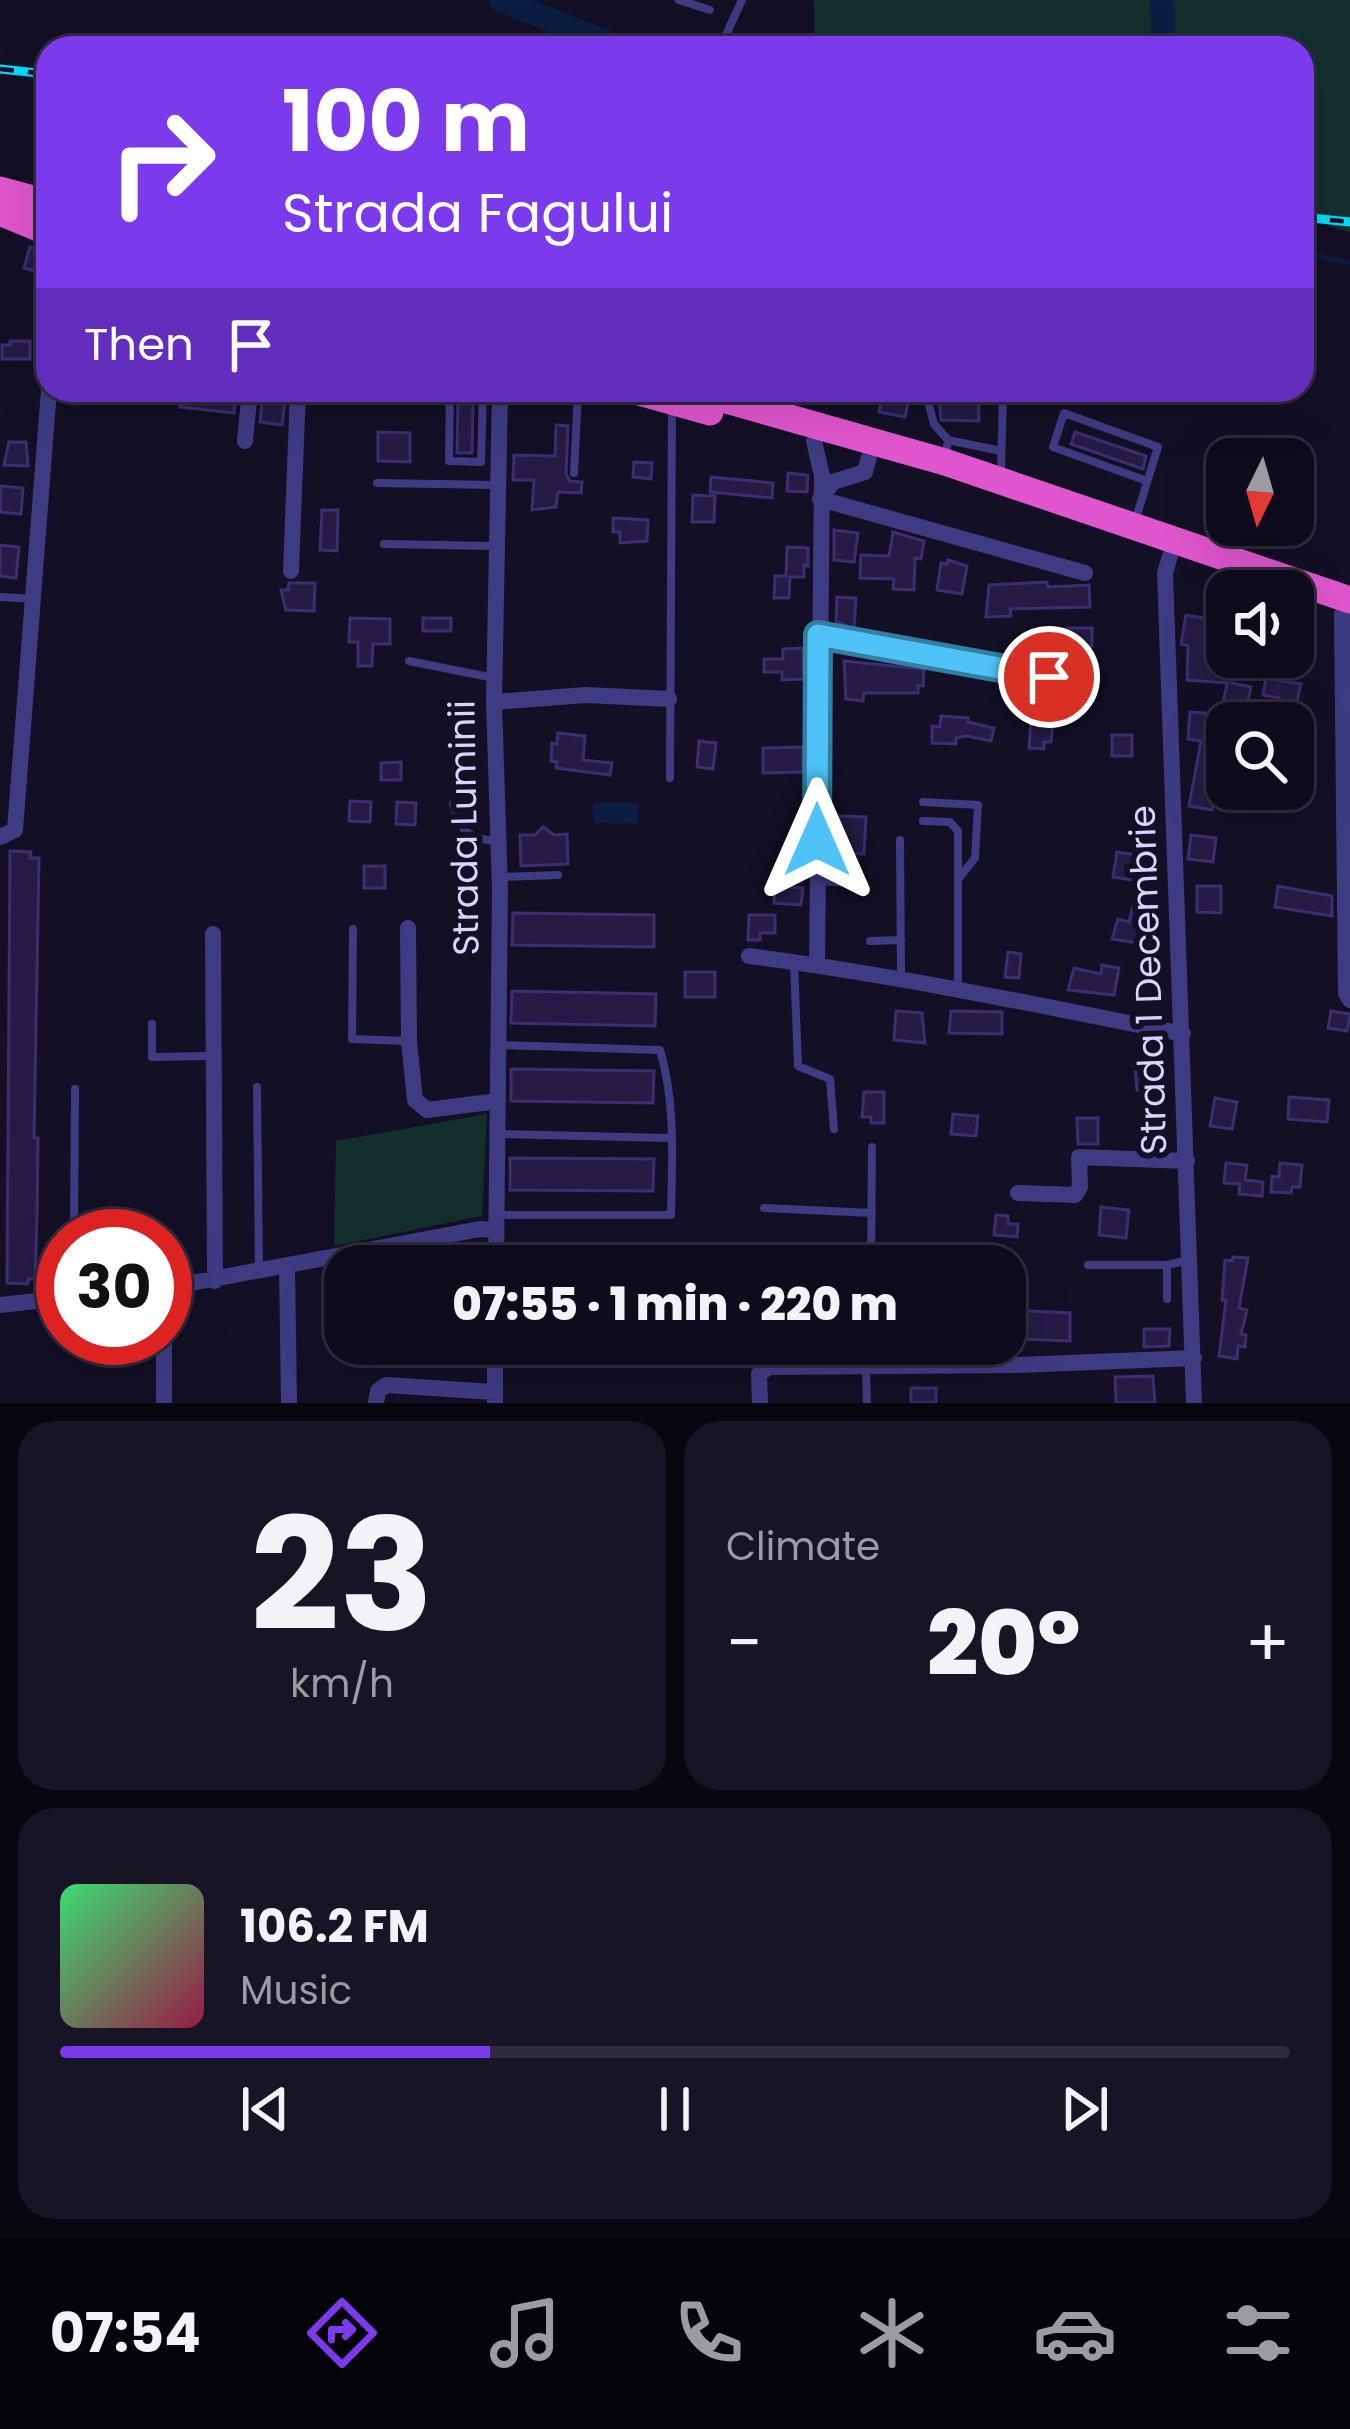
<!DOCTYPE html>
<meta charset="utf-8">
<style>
:root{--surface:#0e0b1c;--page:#171425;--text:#f1f3f6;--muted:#9b9ba3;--line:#2e2b3b;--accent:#7c3aed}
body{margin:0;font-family:Poppins,sans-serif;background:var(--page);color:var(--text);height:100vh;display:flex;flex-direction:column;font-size:45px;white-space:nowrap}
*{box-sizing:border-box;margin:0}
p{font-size:39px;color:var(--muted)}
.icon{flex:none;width:66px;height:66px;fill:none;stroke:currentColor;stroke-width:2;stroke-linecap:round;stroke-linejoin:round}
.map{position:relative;height:1403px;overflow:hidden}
.details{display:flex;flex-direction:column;gap:18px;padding:18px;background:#08060f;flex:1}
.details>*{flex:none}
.hud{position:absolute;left:36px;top:36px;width:1278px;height:366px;border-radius:36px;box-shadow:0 12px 48px #0002,0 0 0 3px var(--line);background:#7c3aed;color:#fff;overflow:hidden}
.needle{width:78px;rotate:185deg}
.tools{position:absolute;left:1206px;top:438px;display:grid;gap:24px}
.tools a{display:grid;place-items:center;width:108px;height:108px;border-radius:24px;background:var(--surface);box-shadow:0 12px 48px #0002,0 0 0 3px var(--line);font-size:60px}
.speed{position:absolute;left:36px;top:1209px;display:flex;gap:24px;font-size:60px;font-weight:700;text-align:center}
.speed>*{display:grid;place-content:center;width:156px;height:156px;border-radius:50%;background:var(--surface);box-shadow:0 12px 48px #0002,0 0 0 3px var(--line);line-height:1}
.speed .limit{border:18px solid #d22;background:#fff;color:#111}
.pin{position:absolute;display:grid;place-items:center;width:102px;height:102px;color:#fff;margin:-51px;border:6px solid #fff;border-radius:50%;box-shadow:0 3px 12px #0007}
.me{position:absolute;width:132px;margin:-66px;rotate:0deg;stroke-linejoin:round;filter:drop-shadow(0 0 9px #0008)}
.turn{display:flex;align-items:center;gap:42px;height:252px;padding:0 48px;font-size:54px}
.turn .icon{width:156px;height:156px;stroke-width:2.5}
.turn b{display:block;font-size:84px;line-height:102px}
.then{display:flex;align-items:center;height:114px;padding:0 48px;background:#0003;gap:24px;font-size:45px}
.big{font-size:90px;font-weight:800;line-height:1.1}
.details .widget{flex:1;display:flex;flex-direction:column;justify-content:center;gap:18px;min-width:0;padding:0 42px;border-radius:36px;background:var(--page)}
.details .dial{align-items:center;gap:0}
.dial b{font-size:156px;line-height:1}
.song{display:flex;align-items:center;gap:36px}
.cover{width:144px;height:144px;border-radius:18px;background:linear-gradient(135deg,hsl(140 70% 55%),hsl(340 70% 35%))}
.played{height:12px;border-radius:6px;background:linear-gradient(90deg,var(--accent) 35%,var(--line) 35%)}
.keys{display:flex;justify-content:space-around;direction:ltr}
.heat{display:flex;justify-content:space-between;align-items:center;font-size:66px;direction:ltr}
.details .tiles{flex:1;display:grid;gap:18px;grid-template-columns:1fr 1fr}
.widget:last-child{grid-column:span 2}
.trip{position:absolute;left:324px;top:1245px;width:702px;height:120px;border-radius:36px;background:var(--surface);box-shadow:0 12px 48px #0002,0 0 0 3px var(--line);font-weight:800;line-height:120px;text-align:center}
.tab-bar{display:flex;height:192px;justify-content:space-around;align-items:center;background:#06040b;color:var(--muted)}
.tab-bar .icon{width:84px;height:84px}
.tab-bar .active{color:var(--accent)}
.tab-bar b{font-size:54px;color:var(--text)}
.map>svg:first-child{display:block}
.green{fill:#122f2e}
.water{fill:#0b1d42}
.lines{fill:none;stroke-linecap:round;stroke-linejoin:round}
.stream{stroke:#0b1d42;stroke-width:4.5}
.river{stroke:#0b1d42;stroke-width:24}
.building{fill:#251b45;stroke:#3c2e71;stroke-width:3}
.service{stroke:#3f3b83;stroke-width:8}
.minor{stroke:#3f3b83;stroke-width:16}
.trunk{stroke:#e056ce;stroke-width:27}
.rail-casing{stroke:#03dcfa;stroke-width:9}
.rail{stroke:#130f25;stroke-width:4.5;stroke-dasharray:14;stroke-linecap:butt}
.route-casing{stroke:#337fa1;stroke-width:30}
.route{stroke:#4fc3f7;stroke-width:21}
.labels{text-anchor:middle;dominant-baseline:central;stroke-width:12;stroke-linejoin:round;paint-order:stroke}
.street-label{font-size:36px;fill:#d9d3fe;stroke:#130f25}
</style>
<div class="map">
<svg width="1350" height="1403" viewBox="0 0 1350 1403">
<rect width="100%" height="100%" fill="#130f25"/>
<path class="green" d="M814,0H1350V233L1302,216V48L815,46Z
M487,1114L482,1216L334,1246L336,1141Z"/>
<path class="water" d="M593,803H638V824L594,823Z"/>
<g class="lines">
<path class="stream" d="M1302,252L1350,263"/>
<path class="river" d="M501,0L620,48
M1162,0L1164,48"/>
</g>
<path class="building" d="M30,247L48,252V275L24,268Z
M10,341H30V359H2V345H10Z
M181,390L236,394L234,413L180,407Z
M884,390H911L905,417L879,412Z
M957,390H978L979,421L941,420L939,396H958Z
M262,400L285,402L282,425L260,422Z
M458,401L473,402L472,453H457Z
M556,425L568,426L566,474L570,481L582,482L581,493L558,492L556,507L532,510L534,480H513L514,455L555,456Z
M378,432L410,433V462L378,461Z
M1075,432L1146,456L1143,469L1071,444Z
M9,442H26L28,466L4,465Z
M634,462L652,463L651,479L633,477Z
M788,473L808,475L807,492L787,491Z
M711,477L773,483L772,498L710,492Z
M1,486L23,488L21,514L0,512Z
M693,495L715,496L714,522H692Z
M322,510H338L337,551L320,550Z
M613,518L648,520L647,541L620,543V532H613Z
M1225,525H1263L1261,538L1224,530Z
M834,530L858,533L854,562L834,560Z
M893,532L924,541L921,559L915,558L914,590L893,589L894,579L860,578L861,555L889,556Z
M0,545L19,547L16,578L0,576Z
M787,547L808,548V566L804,565V577H790L789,598H774L775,576H786Z
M948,560L967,566L962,594L937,590L941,563L947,564Z
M1047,582L1048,587L1089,585L1090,607L1010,609L1011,616L986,617L989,585Z
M289,583H315L314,611L286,610L281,590H288Z
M837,597L856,598L854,629L836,621Z
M1186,615L1214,620L1207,659H1231L1232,683L1251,687L1246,709L1223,704L1227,683L1187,680L1188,646L1181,644Z
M350,618L390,619V644H373L372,666H358V642H349Z
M423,618H451V631H423Z
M1068,628H1092V646H1068Z
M803,648L804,679L782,680V672H764V659H783V649Z
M844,661L924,669L923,686L918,685V693H864L863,701L846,699Z
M1266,678L1301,684L1292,723H1277L1279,698L1263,695Z
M1190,712L1217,714L1214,751L1226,753L1212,810L1189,806L1201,741L1188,739Z
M941,716L968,718V722L994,728L991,741L967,736L956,738V744L932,743V726L940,727Z
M1031,718L1053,719L1051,742H1044V749L1029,748Z
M558,733L585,736L583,760L612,763L610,775L556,768L557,762L551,761L552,743L557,744Z
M1112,735H1132V756H1112Z
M699,741L716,743L713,769L697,767Z
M803,747V772L763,773V748Z
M401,762V780H381V763Z
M350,801L371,802L370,822L349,821Z
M397,802L416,803L415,825L396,824Z
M840,816L866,817L864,854L838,853Z
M543,827L554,835L567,834L568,864L521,866L520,835H535Z
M1191,835L1216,838L1213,862L1188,859Z
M10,851L31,852L30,858H39L34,1138H38L37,1218L35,1279H28V1284L7,1283Z
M1117,852L1142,856L1139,881L1113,877Z
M364,866H385V888H364Z
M775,886L803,888L801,905L774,903Z
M1197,886H1221V913L1197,912Z
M1278,886L1332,896V916L1275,907Z
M1133,906L1155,912L1151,945L1112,939L1118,919L1129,922Z
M513,913L654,915V947L512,945Z
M749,915H775V933H760V940H748Z
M1008,952L1021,954L1019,978L1005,977Z
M1102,965L1119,968L1114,995L1068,990L1074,968L1101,974Z
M685,972H715V997H685Z
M512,991L656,994L655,1026L511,1023Z
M896,1011L922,1013L925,1043L894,1040Z
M951,1011L1002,1012V1034L949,1033Z
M1331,1011L1350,1014L1347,1031L1328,1028Z
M1164,1064L1166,1088L1137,1090L1135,1067Z
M511,1069L654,1071L653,1103L511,1101Z
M864,1092H884V1123H871V1117H862Z
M1289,1097L1329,1100L1327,1122L1288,1119Z
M1215,1098L1237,1102L1232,1129L1210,1126Z
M953,1114L978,1116L976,1136L951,1134Z
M1077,1118H1098V1144H1078Z
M510,1158L654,1159L653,1191L510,1190Z
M1226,1163L1247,1165L1245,1180L1263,1182L1262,1196L1239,1194L1240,1184L1224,1183Z
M1280,1163L1302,1165L1300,1187H1292L1291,1193L1271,1192L1272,1176L1279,1177Z
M1101,1207L1129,1210L1126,1238L1099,1235Z
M996,1215L1008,1216V1224H1018L1017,1237L994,1235Z
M1233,1257L1248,1258L1239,1308L1247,1310L1241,1334L1246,1335L1245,1347L1238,1346L1237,1359L1219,1356L1226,1300H1222L1225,1260L1232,1261Z
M1012,1310L1070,1313V1341L1021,1339L1022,1333L1011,1332Z
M1144,1329H1170L1169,1346L1144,1347Z
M1153,1376L1155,1403H1116L1115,1377Z
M911,1388H936V1403H911Z"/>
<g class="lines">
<path class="service" d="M679,0L710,10
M720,48L742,0
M450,390L449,461L481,462L483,390
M925,390L934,424L948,440L946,453
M450,393L483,394L492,390
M948,440L1001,451
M574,473L578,390
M1001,473L1003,390
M377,483L497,485
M1136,518L1158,447L1064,413L1053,447L1147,481
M384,544L495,546
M0,597L34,599
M409,661L494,678
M670,778L672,407
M923,802L978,805L975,858L959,878
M453,804C464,835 465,836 498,842
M923,821L950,822L958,831V987
M900,840L901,977
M501,877L558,875
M819,881L864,884
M353,929L352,1039L407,1041
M870,941L901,940
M794,963L798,1066L830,1079L834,1129
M152,1024V1057L211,1056
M257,1087L259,1270
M499,1134L671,1138
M764,1208L872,1213
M498,1215H671C672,1160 676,1104 660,1050L499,1045
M74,1236L75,1089
M1088,1265H1167L1189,1260
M871,1266L872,1147
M1167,1299V1265
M870,1366V1344
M866,1369L867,1403"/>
<path class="minor" d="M245,441L250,390
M814,441L822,476L817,964
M821,498L833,482L865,472L869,457
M820,499L1085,573
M1170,556L1165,573L1194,1403
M291,571L298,390
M1342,614L1346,993L1350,1000
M818,635L1049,677
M494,702L586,695L669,699
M0,837L15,830L49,390
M408,928L409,1041L415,1100L427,1110L498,1101
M213,934L215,1281
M749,956C895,975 1039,1005 1183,1034
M1018,1193L1075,1195L1080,1187L1079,1157L1187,1161
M287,1265L289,1403
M496,1266L500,890L494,702L500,390
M165,1288L480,1229L496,1230
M0,1305L63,1298
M495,1402V1344
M164,1403V1338
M376,1403L378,1391L386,1385L495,1392
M760,1403L759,1374L769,1367L1017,1365L1194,1358"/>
<path class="trunk" d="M0,190L48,203
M0,212L48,232
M632,390L710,412
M691,390L945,462L1350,600"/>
<g class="rail-casing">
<path id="rail" d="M0,69L48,74
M1302,217L1350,222"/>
</g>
<use href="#rail" class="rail"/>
</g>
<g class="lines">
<g class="route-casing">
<path id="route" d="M817,840L818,635L1049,677"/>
</g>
<use href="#route" class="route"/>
</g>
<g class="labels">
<g class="street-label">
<text transform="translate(464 828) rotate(-91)">Strada Luminii</text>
<text transform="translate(1148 980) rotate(-92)">Strada 1 Decembrie</text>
</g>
</g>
</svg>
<div class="tools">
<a><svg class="needle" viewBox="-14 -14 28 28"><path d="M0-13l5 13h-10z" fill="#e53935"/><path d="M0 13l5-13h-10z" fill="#9b9ba3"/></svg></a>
<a><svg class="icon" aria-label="sound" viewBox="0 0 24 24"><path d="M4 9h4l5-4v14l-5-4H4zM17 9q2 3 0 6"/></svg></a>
<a><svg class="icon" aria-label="search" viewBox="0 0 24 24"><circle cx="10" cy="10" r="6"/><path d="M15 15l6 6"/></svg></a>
</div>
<div class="speed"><div class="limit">30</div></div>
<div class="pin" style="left:1049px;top:677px;background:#d93025"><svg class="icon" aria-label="arrive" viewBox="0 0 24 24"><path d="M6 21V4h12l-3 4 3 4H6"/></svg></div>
<svg class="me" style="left:817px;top:840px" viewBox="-20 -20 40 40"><path d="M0-17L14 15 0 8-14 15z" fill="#4fc3f7" stroke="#fff" stroke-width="4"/></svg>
<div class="trip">07:55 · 1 min · 220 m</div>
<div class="hud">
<div class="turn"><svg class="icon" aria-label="right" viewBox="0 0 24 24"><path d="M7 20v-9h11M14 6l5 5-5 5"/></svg><div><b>100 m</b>Strada Fagului</div></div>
<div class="then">Then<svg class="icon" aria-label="arrive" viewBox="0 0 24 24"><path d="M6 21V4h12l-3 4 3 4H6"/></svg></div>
</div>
</div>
<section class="details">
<div class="tiles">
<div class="widget dial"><b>23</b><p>km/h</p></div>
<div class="widget"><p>Climate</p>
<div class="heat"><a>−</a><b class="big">20°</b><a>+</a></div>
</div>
<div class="widget">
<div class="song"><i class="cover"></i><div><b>106.2 FM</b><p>Music</p></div></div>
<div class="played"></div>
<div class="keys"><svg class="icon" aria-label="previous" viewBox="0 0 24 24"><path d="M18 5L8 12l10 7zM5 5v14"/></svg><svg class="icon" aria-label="pause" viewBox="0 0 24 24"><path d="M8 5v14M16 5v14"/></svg><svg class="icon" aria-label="next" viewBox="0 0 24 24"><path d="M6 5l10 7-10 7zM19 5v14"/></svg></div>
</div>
</div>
</section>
<nav class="tab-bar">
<b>07:54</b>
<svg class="icon active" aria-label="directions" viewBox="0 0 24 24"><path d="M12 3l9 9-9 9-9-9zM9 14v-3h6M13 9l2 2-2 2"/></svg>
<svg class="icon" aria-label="music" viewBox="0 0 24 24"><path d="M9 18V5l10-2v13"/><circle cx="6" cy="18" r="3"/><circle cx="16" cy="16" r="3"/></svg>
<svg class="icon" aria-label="phone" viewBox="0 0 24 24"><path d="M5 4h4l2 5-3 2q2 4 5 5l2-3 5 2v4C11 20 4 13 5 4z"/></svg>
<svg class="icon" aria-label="climate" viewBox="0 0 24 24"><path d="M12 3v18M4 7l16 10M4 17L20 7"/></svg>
<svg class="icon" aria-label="car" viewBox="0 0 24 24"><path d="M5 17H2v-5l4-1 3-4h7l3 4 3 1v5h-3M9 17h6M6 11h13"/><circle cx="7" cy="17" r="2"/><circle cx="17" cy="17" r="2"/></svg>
<svg class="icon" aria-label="filters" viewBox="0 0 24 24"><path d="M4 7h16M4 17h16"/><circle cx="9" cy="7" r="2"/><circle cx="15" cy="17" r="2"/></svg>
</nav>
